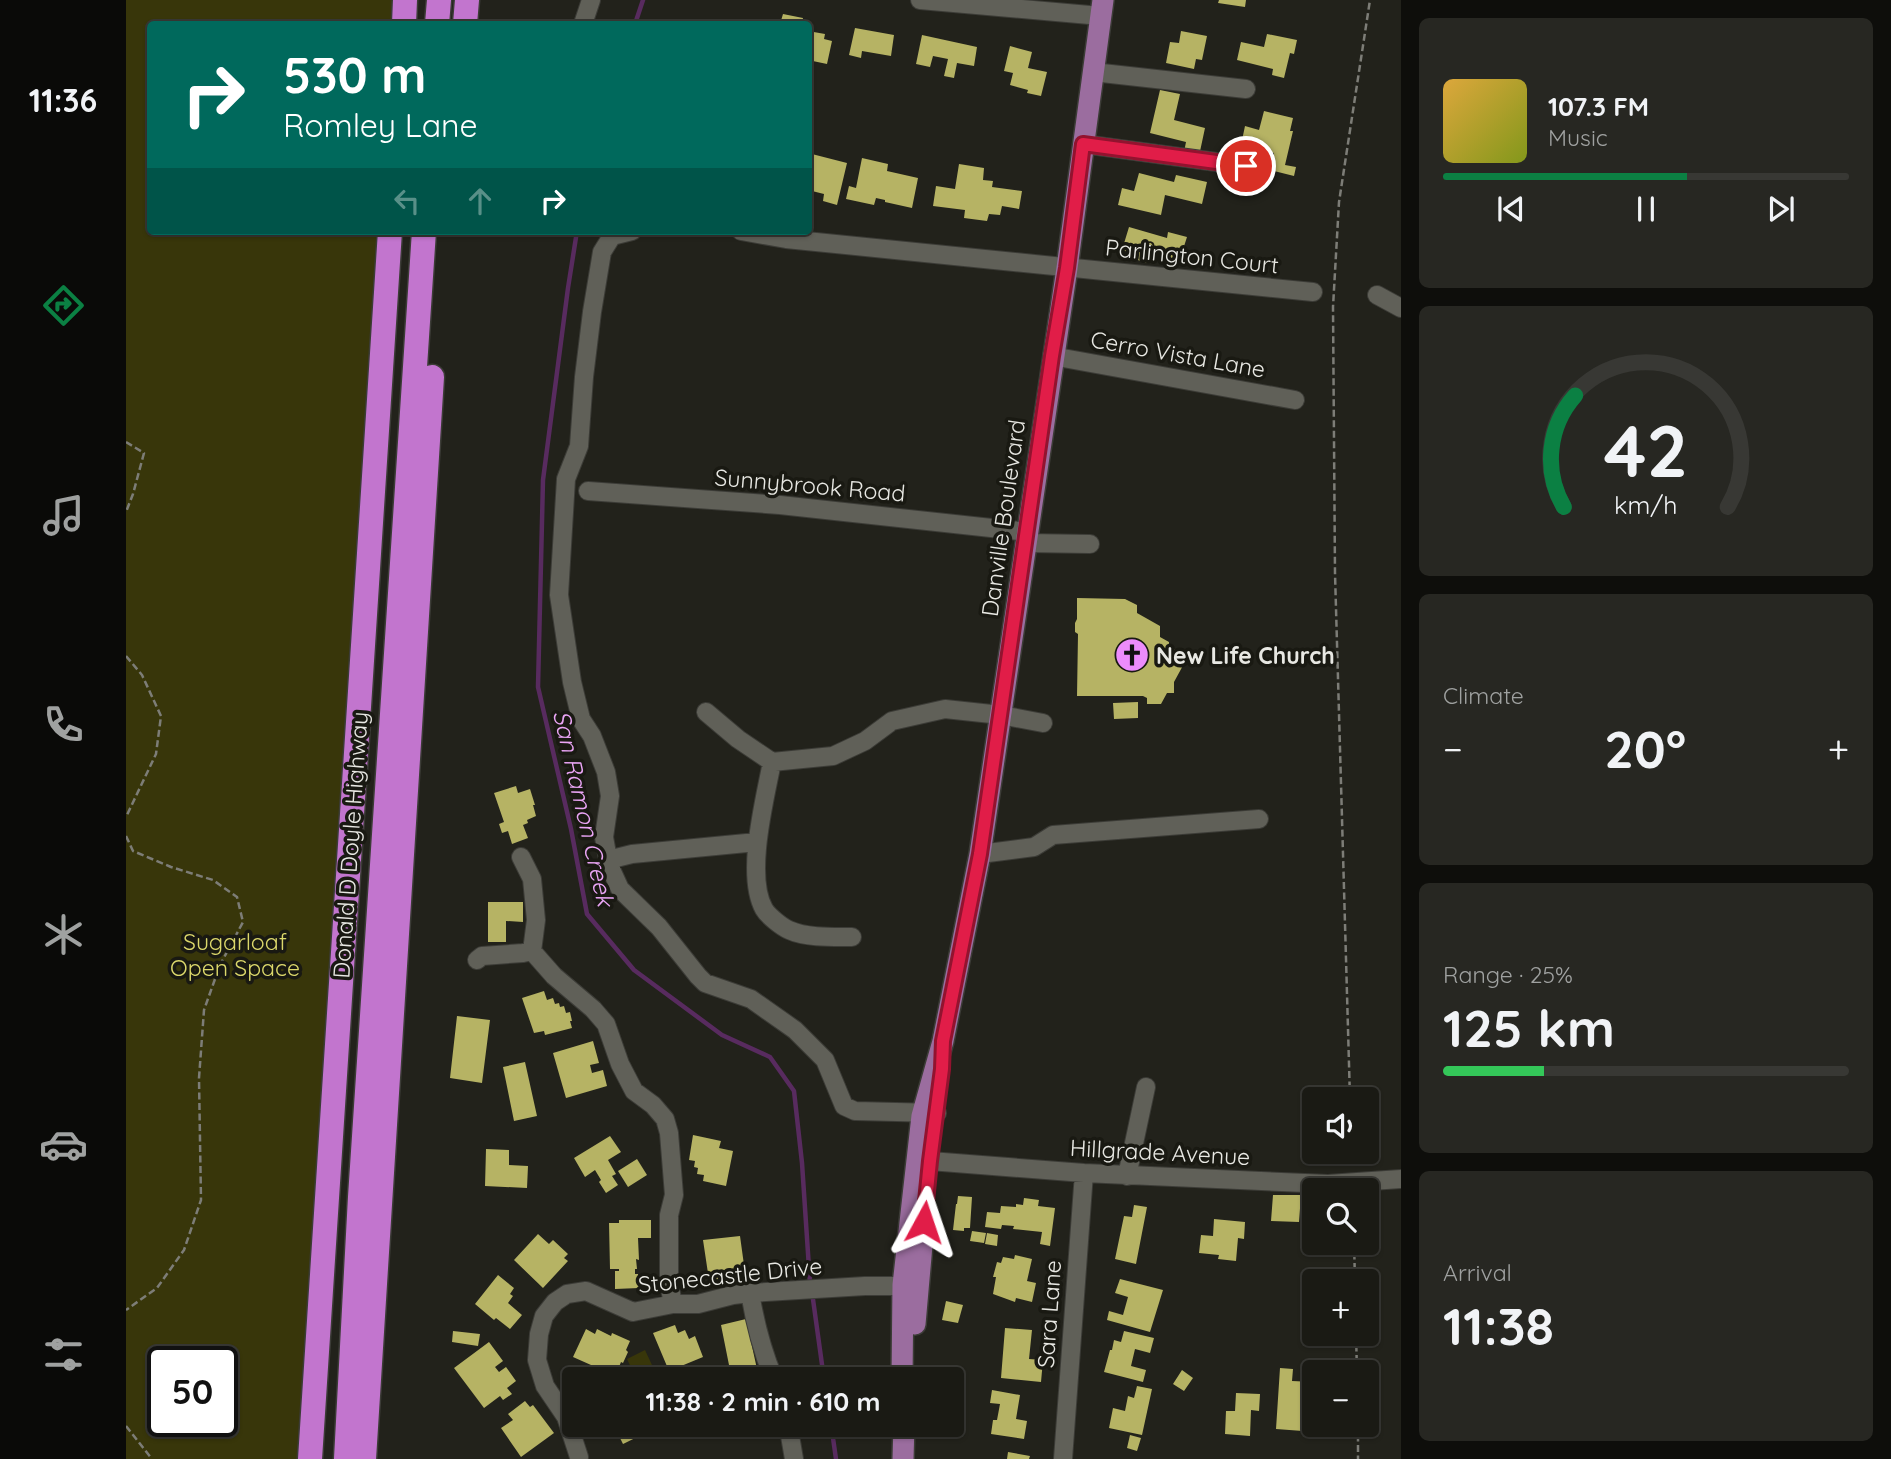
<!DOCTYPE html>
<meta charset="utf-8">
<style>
:root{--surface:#1a1a14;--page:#272722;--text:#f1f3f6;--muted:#9fa1a0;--line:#383834;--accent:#0b8043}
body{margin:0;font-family:Quicksand,sans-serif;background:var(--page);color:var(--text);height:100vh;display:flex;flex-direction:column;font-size:26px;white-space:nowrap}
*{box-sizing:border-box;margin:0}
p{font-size:23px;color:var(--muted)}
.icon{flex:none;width:38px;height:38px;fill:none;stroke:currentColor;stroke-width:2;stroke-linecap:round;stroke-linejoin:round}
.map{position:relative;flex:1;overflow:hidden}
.sheet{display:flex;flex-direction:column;gap:18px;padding:18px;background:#0e0e0b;width:490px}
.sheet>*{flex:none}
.hud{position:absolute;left:21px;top:21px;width:665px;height:214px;border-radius:7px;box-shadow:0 2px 5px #0004,0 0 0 2px var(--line);background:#00695c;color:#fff;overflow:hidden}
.controls{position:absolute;left:1176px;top:1087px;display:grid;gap:14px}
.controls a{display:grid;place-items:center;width:77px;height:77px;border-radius:7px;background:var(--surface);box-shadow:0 2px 5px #0004,0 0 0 2px var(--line);font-size:35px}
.speed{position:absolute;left:21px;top:1346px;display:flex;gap:14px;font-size:35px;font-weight:700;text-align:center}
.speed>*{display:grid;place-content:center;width:91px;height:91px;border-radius:50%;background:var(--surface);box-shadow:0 2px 5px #0004,0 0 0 2px var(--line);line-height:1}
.speed .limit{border:4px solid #111;border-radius:10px;background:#fff;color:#111}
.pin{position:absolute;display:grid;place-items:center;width:60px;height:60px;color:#fff;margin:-30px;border:4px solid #fff;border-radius:50%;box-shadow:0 2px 7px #0007}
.me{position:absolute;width:77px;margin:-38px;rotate:5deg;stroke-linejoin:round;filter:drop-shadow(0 0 5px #0008)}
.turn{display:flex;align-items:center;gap:24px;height:147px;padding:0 21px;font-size:32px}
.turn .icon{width:91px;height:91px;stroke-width:2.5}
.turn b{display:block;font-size:49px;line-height:60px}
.lanes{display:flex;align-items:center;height:66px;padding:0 21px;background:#0003;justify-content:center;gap:35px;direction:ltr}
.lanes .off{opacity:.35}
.big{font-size:52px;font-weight:700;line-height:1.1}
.sheet .tile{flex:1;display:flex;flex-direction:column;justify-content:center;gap:10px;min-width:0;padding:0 24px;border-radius:10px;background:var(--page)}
.sheet .dial{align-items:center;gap:0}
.dial svg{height:182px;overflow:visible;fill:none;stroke:var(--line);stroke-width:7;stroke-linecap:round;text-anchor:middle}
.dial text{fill:var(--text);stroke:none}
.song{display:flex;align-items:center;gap:21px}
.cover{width:84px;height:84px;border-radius:10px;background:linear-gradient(135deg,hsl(40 70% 55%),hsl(70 70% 35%))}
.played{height:7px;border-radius:4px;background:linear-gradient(90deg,var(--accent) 60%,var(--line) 60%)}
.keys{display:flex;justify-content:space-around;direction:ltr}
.heat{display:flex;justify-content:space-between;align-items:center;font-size:38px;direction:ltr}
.charge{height:10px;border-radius:5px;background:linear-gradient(90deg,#34c759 25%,var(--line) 0)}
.trip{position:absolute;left:436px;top:1367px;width:402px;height:70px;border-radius:7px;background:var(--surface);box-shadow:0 2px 5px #0004,0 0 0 2px var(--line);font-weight:700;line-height:70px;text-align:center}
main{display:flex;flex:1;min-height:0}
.dock{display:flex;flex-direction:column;width:126px;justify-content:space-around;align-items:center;background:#0a0a08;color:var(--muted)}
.dock .icon{width:49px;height:49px}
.dock .active{color:var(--accent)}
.dock b{font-size:32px;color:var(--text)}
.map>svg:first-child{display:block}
.green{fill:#38360a;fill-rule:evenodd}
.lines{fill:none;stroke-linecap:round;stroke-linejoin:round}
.stream{stroke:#582b5f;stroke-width:4.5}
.building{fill:#b6b364}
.minor-casing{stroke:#3c3c37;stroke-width:20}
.major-casing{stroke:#3c3c37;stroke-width:24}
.highway-casing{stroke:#3c3c37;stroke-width:27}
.path{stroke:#7d7d77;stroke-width:2.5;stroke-dasharray:7 3.5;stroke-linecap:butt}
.minor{stroke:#606058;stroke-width:18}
.major{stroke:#9b6d9f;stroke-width:21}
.highway{stroke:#c275ce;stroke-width:24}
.route-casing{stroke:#92132f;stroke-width:18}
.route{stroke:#e11d48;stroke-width:12}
.labels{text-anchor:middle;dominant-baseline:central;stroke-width:7;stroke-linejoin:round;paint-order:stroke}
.street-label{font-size:23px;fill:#e8e8e3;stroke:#191912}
.poi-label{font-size:23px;font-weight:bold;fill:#e8e8e3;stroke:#191912;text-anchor:start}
.park-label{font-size:23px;fill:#dcd86b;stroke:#191912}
.water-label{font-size:24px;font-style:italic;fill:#eaa5f5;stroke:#191912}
</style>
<main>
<nav class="dock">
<b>11:36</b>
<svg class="icon active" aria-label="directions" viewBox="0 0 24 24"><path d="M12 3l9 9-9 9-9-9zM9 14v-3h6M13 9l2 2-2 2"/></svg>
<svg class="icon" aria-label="music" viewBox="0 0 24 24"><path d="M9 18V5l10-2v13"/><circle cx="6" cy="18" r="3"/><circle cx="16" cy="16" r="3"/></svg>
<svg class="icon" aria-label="phone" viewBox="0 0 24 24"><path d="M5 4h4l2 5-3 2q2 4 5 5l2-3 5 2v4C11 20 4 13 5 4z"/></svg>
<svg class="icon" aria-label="climate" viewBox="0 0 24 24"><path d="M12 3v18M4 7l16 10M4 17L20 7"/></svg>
<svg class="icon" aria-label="car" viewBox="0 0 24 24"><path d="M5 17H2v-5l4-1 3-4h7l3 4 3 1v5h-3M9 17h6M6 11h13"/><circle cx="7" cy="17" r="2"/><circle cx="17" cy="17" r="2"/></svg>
<svg class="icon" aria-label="filters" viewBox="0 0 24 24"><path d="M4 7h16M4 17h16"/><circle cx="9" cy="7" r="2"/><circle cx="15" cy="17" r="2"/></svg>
</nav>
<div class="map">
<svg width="1275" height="1459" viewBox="0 0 1275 1459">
<rect width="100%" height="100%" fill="#22221b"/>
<path class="green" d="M0,0H279L278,24H24V231H264L184,1459H0ZM37,1362H96V1421H37Z
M519,1350L526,1365L508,1374L501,1359Z"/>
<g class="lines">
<path class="stream" d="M509,24L517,0
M451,231L442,288L417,480L412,687L445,829L461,914L508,970L596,1035L644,1057L668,1091L676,1163L684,1283
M686,1292L698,1379
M705,1424L710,1459"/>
</g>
<path class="building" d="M1093,0H1120L1119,7L1092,3Z
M657,14L677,18L676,24H654Z
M729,28L768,35L765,56L736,51L735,58L723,55Z
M682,31L699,34L698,39L706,41L701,64L682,60Z
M1055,31L1081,36L1076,60L1070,59L1068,69L1040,63L1044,42L1053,43Z
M1141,34L1171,40L1168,54L1164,53L1158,78L1146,75L1147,69L1111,60L1115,42L1138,47Z
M796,35L851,47L848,66L831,63L828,78L818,76L822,59L807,56L804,67L790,64Z
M884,46L906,52L902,68L921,72L915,96L901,93L902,90L884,85L887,73L878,71Z
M1034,90L1054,94L1048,120L1079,128L1073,156L1058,152L1060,142L1024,133Z
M1138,111L1167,118L1164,131H1167L1159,165L1170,167L1168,176L1144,170L1148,153L1115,145L1119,126L1133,130Z
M682,153L721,163L711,205L697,201L698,194L682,190Z
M736,158L762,164L761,171L792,178L786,208L759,202V200L750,198L748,205L720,199L723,186L730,188Z
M833,164L858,168L857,180L867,181L866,187L896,191L893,209L876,206L874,215L863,214L861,221L838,218L839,210L807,206L810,186L829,189Z
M1013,173L1048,182L1050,175L1081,182L1076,204L1039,195L1035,215L992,205L996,188L1008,191Z
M1003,227L1041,238L1042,232L1061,237L1052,265L1024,256L1022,263L1005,258L1006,253L996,250Z
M951,598L999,599L1011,605V613L1034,626V637L1043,642V649H1060V660L1048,682V693H1041L1035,704H1021V698L1017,696H951L952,634L949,632V623L951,619Z
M1012,702V718L988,719L987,703Z
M390,786L392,793L404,789L409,805H407L410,816L401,820L402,823L397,825L402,838L386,844L382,831L376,833L373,824L378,822L368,793Z
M362,902H397V922L380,921V942H362Z
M418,991L421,1000L427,998L429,1004L433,1003L434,1007L438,1006L440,1013L444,1012L446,1021H444L446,1028L419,1035L418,1031L408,1033L396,998Z
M331,1016L364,1020L356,1083L324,1078Z
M467,1041L473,1063L464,1065L466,1073L477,1070L481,1086L440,1098L427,1053Z
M399,1062L411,1116L388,1121L377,1067Z
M567,1135L595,1141L593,1148L607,1151L600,1186L577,1181L578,1175L571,1174L572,1168L568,1167L569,1161L563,1160Z
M484,1136L495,1152L482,1160L490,1174L486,1176L492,1185L480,1193L473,1182L475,1180L469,1170L459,1177L448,1158Z
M360,1149L383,1150V1165L402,1166L401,1188L359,1186Z
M511,1159L521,1175L502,1187L492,1171Z
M1147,1195H1175L1173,1222L1145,1221Z
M832,1196L846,1197L844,1228H838V1231L827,1230L830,1204H831Z
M898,1198L913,1200L912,1206L929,1208L924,1246L914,1244L916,1232L887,1229L888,1226L876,1225L875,1229L859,1227L861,1212L874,1213L875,1206L890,1207V1204L897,1205Z
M1008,1205L1021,1207L1010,1264L989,1259L998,1216L1006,1217Z
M1088,1219L1119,1222L1118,1239L1112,1238L1110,1261L1092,1259L1093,1255L1073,1253L1075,1235L1087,1236Z
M493,1220H525V1238H512L513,1260L510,1259L511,1269H509V1274H512L513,1288L489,1289V1271H493V1269H484L483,1223H493Z
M846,1231L860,1233L858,1243L844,1241Z
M861,1233L872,1235L871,1246L859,1244Z
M412,1234L423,1244L427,1240L442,1254L438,1258L442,1261L417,1288L388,1260Z
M614,1236L618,1265H620L621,1273L603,1275L604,1282L593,1283L592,1279L583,1280L577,1240Z
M889,1255L906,1259L901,1281L910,1283L906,1302L890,1298L889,1302L867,1294L870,1277H867L871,1262L875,1263L877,1257L888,1259Z
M372,1275L388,1288L384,1294L387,1296L382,1303L396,1315L384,1329L370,1318L368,1320L349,1304Z
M994,1279L1037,1290L1024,1332L981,1320L983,1311L997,1315L1002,1297L989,1293Z
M820,1301L837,1305L832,1323L816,1320Z
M620,1319L631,1369L605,1375L595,1325Z
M549,1325L552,1333L559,1330L563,1339L569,1336L577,1357L543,1371L527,1333Z
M879,1328L906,1330L903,1359L917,1360L915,1382L875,1378Z
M460,1329L469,1334L471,1329L485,1336L486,1333L504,1341L500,1350L502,1352L497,1363L495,1362L493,1367L495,1366L501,1379H479L478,1376L483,1373L447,1357Z
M327,1331L354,1334L352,1346L326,1342Z
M998,1331L1028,1338L1024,1353L1009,1349L1005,1366L1020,1370L1017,1382L978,1372L984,1350H986L988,1340L995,1342Z
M363,1342L377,1361L369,1367L373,1372L380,1367L390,1381L381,1388L386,1394L377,1400L374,1396L358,1408L328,1368Z
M1154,1368L1167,1369L1166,1381L1188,1382V1424H1191L1190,1432L1150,1429Z
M1056,1370L1067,1378L1058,1391L1047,1384Z
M1011,1386L1026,1389L1016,1435L983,1428L987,1408L999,1411L1002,1396L1008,1398Z
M866,1390L894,1395L890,1419L901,1421L898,1439L865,1434L867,1420H871L874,1404L864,1403Z
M1110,1393L1134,1394L1133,1411L1125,1410L1124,1436L1099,1434L1100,1411H1109Z
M399,1401L404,1407L407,1405L428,1433L395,1457L375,1428L387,1420L382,1414Z
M497,1424H538L497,1444L489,1428Z
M1004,1435L1015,1438L1011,1451L1001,1448Z
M882,1452L904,1456L903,1459H881Z"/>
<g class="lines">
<g class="minor-casing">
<path id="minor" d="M794,0L975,16
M457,24L465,0
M967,72L1120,89
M957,144L1120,166
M506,231L486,236L476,252L466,312L458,377L453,446L440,479L433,595L446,682L455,719L466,736L480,772L484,796L478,837L483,865L494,889L533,927L572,976L579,983L625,999L669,1030L699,1060L718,1106L729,1111L811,1113
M615,231L660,239L1187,292
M1251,295L1275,308
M926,356L1169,400
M462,491L654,505L902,532
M900,543L964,544
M580,712L612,739L646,762L707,756L739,741L766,721L819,709L875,715L917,723
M646,762C639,799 619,875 638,909C642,916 656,927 663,930C680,938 707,937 726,937
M854,854L908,847L927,835L1133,819
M395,857L406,879L410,920L406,951L428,976L467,1009L480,1024L494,1064L508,1091L527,1105L539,1119L543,1133L548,1195L543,1215V1283L547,1304
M482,860L506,854L631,842
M351,960L356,956L397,953L406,951
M791,1160L958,1173L1202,1184L1275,1179
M1001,1176L1020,1087
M624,1293C629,1323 636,1351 648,1379
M662,1424L668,1459
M453,1457L440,1417L419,1386L411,1360L413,1334L418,1316L429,1302L441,1294L460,1291L507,1312L547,1304H572L607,1295L624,1293L739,1286H789
M937,1459L958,1173"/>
</g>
<g class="major-casing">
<path id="major" d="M789,1324L796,1245
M776,1379L777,1285L796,1116L817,1041L854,854L941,268L977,0
M777,1459L778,1424"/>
</g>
<g class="highway-casing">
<path id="highway" d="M278,24L279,0
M311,24L313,0
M339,24L341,0
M184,1459L264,231
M220,1459L234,1197L298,231
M238,1459L306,377"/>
</g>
<path class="path" d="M0,442L18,453L7,494L0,512
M0,656L16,675L35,716L30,754L0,817
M0,836L7,851L45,867L87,880L111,897L117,922L94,965L78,1010L73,1078L75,1200L58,1250L31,1288L0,1310
M1224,1099L1209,573L1207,307L1213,202L1244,0
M1226,1152V1166
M1228,1242L1229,1281
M1230,1334L1231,1372
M1232,1424V1459
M0,1426L26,1459"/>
<use href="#minor" class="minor"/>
<use href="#major" class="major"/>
<use href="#highway" class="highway"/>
</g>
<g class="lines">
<g class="route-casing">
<path id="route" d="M798,1222L804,1161L816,1069L817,1041L854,854L926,356L941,268L957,144L1120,166"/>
</g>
<use href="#route" class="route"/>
</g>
<defs>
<g id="church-disc" transform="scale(1.75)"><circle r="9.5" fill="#ec8cfb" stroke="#191912"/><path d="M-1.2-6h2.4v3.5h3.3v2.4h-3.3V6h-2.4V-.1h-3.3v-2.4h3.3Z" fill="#111"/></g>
</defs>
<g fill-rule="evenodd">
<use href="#church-disc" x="1006" y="655"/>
</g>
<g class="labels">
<g class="street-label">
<text transform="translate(1066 256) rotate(6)">Parlington Court</text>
<text transform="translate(1052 354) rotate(10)">Cerro Vista Lane</text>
<text transform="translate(684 485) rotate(5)">Sunnybrook Road</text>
<text transform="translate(877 518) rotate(-82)">Danville Boulevard</text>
<text transform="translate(224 845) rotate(-86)">Donald D Doyle Highway</text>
<text transform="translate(1034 1152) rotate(3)">Hillgrade Avenue</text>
<text transform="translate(604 1275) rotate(-6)">Stonecastle Drive</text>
<text transform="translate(923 1314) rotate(-86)">Sara Lane</text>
</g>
<g class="poi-label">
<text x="1030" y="655">New Life Church</text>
</g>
<g class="park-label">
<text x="109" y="941">Sugarloaf<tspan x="109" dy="26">Open Space</tspan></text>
</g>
<g class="water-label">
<text transform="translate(458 808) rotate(77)">San Ramon Creek</text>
</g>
</g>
</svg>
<div class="controls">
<a><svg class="icon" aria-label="sound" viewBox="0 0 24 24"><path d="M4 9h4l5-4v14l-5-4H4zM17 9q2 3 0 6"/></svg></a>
<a><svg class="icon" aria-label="search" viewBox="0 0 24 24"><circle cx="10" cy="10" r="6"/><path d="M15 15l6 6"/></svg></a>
<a>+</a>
<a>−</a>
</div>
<div class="speed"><div class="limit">50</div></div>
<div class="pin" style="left:1120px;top:166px;background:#d93025"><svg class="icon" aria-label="arrive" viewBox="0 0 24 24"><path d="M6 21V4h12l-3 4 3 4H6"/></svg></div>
<svg class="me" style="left:798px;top:1222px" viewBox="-20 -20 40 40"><path d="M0-17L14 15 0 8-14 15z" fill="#e11d48" stroke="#fff" stroke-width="4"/></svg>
<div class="trip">11:38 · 2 min · 610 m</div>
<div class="hud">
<div class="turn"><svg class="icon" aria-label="right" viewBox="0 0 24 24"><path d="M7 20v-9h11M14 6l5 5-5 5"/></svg><div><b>530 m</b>Romley Lane</div></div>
<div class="lanes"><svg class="icon off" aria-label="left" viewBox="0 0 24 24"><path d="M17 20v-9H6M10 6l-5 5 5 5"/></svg><svg class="icon off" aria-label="ahead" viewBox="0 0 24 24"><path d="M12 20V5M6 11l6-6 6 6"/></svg><svg class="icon" aria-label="right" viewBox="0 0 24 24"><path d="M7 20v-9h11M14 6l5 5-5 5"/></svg></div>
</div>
</div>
<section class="sheet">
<div class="tile">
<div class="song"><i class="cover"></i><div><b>107.3 FM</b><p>Music</p></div></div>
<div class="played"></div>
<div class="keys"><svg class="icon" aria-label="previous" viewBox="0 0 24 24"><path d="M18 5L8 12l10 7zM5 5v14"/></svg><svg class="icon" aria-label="pause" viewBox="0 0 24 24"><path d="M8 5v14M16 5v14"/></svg><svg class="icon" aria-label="next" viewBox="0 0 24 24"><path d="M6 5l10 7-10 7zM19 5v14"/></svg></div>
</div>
<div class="tile dial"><svg viewBox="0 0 100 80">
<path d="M14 69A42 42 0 1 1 86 69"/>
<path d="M14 69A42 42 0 0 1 19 20" stroke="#0b8043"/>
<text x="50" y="56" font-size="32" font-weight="700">42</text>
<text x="50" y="72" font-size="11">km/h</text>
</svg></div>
<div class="tile"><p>Climate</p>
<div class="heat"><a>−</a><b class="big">20°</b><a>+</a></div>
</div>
<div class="tile"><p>Range · 25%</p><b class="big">125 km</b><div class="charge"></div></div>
<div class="tile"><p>Arrival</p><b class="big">11:38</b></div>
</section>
</main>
